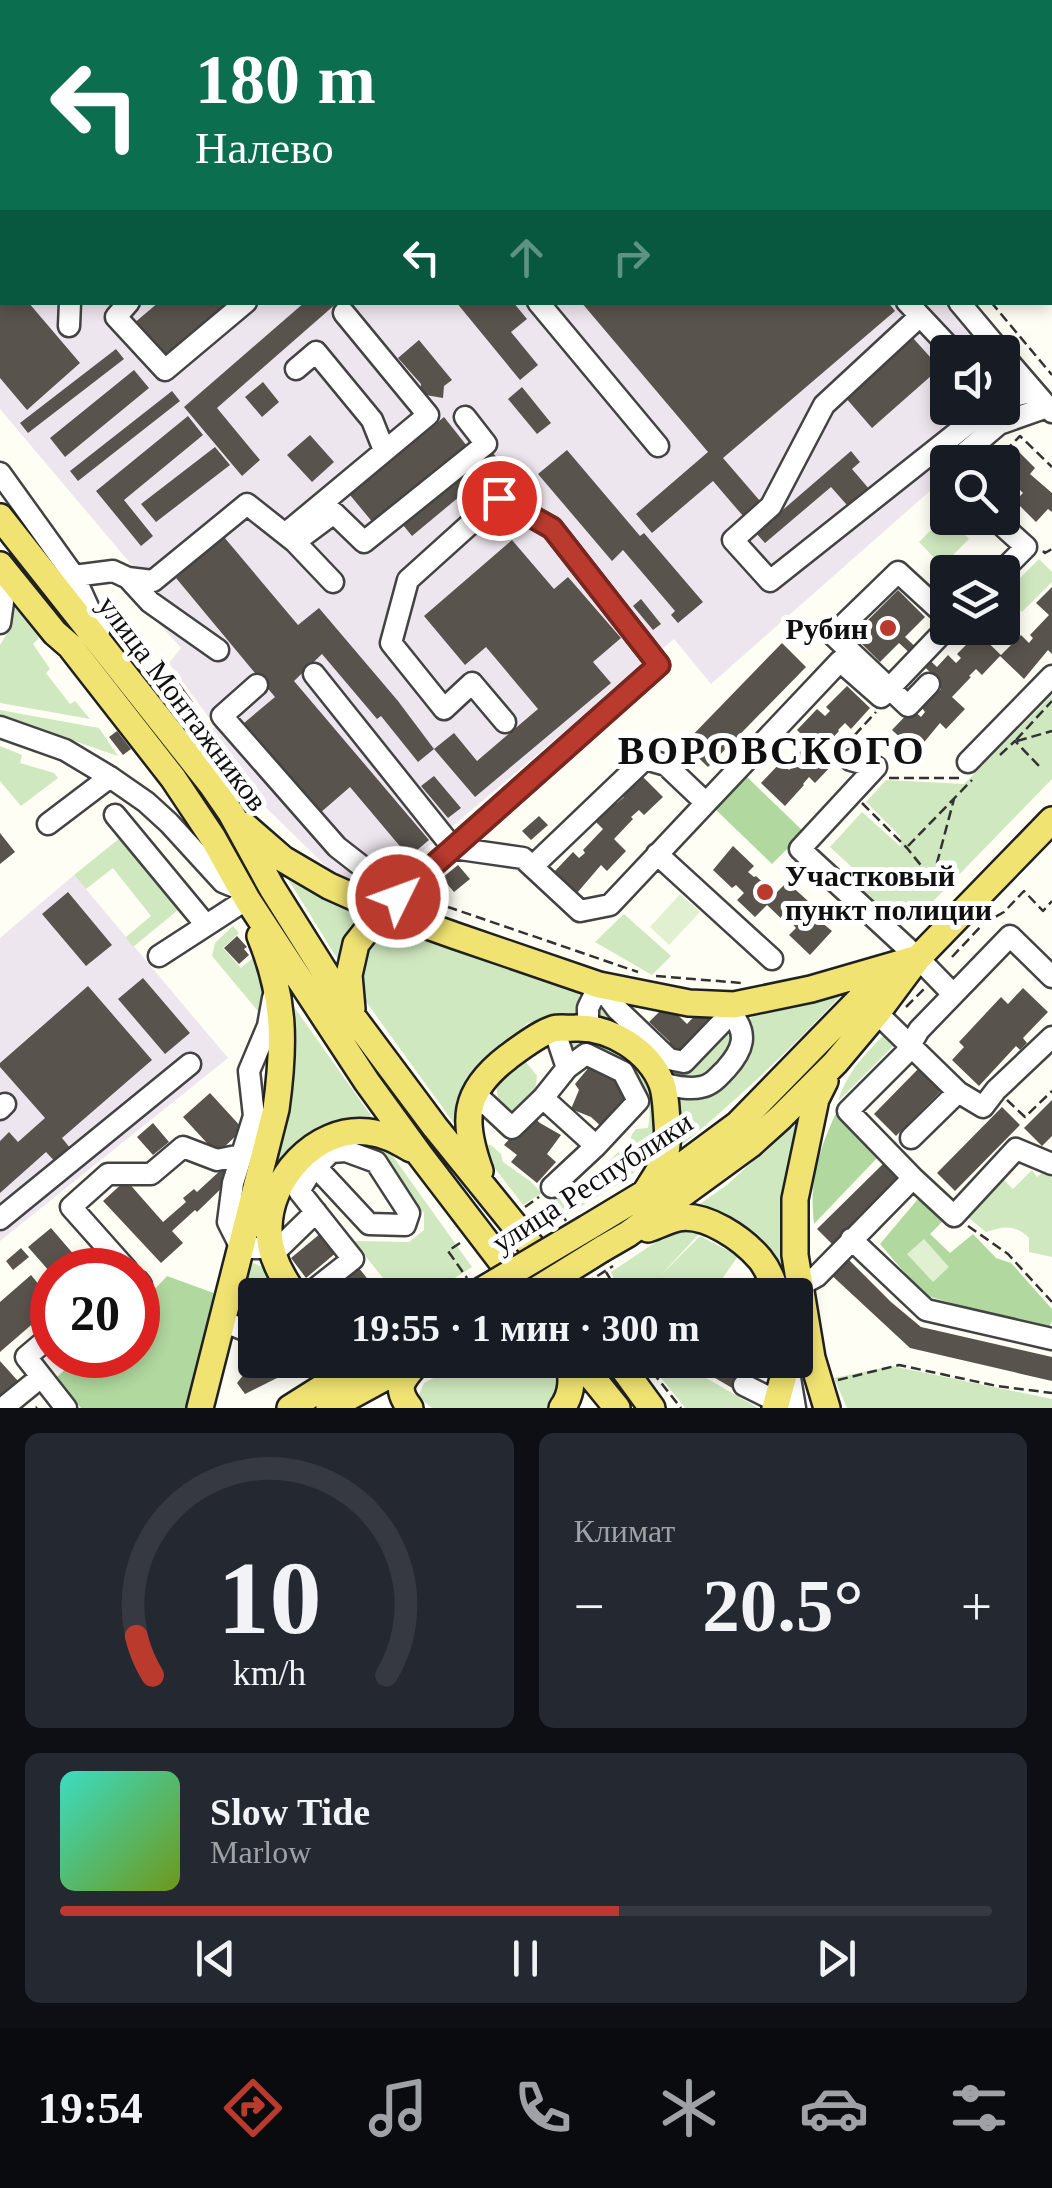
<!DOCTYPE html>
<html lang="ru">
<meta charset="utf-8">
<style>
:root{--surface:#171b24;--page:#242831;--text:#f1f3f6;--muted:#9ea1a6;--line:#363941;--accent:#bb3a2e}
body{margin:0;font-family:"Times New Roman",serif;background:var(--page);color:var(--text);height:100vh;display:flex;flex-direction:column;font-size:38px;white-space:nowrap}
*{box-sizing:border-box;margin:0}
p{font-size:32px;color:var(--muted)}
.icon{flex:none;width:55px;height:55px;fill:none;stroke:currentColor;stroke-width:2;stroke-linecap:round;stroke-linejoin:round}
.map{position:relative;height:1408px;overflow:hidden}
.sheet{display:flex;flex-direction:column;gap:25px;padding:25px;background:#0d0f14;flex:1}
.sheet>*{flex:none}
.banner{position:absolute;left:0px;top:0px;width:1052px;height:305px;box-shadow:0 5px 15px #0003;background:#0b6e4f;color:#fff;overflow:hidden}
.tools{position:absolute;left:930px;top:335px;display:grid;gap:20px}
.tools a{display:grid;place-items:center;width:90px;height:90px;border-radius:10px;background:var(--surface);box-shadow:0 5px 15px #0003;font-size:50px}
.speed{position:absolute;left:30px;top:1248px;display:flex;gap:20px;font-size:50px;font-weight:700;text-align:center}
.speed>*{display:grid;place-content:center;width:130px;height:130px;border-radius:50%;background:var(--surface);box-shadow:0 5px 15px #0003;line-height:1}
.speed .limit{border:15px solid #d22;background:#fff;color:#111}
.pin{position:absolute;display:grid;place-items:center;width:85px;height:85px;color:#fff;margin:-42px;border:5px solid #fff;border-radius:50%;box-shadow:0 2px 10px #0007}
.me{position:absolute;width:110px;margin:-55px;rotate:48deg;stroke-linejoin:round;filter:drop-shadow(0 0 8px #0008)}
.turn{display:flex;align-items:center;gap:35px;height:210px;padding:0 30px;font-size:45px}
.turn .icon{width:130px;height:130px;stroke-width:2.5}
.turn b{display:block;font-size:70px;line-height:85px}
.lanes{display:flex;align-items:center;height:95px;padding:0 30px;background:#0003;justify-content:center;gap:50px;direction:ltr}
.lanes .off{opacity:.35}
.big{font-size:75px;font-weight:800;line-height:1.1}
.sheet .tile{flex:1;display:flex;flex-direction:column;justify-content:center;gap:15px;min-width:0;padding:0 35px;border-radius:15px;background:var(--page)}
.sheet .dial{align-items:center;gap:0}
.dial svg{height:260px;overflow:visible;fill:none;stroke:var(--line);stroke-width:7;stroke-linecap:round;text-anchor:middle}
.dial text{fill:var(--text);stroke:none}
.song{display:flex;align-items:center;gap:30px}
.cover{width:120px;height:120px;border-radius:15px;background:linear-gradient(135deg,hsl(170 70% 55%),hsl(80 70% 35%))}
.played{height:10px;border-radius:5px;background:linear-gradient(90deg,var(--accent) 60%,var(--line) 60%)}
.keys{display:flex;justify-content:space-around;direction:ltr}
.heat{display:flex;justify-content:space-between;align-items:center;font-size:55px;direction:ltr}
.sheet .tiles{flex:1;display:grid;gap:25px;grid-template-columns:1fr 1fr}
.tile:last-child{grid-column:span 2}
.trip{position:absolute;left:238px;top:1278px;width:575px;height:100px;border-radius:10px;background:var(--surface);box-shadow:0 5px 15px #0003;font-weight:800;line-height:100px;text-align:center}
.tab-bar{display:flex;height:160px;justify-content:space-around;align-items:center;background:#090b0e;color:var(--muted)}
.tab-bar .icon{width:70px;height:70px}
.tab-bar .on{color:var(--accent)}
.tab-bar b{font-size:45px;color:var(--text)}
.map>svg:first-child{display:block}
.industrial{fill:#eee6ee}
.green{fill:#cfe8bf}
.forest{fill:#b1d89f}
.pitch{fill:#e1f0d0}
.building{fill:#59534d}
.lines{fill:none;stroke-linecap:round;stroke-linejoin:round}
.minor-casing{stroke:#434343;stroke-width:25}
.major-casing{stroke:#212121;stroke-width:30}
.path{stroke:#323232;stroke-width:2.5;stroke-dasharray:10 5;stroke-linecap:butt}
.minor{stroke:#fff;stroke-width:20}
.major{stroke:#f1e372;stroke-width:25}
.rail-casing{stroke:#bb3a2e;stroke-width:8}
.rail{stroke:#fff;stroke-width:4;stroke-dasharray:11;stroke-linecap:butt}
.major-bridge-casing{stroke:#212121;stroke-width:30;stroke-linecap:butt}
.path-bridge{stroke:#323232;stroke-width:2.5;stroke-dasharray:10 5;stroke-linecap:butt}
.major-bridge{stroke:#f1e372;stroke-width:25}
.route-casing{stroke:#7a261e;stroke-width:25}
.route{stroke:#bb3a2e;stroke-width:18}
.poi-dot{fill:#bb3a2e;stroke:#fff;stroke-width:4}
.labels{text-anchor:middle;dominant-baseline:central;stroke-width:10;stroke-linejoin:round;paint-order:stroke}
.poi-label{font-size:30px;font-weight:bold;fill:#101010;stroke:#fff;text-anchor:end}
.street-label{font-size:30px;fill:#101010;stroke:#fff}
.district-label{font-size:40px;font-weight:bold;letter-spacing:2.5px;fill:#101010;stroke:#fff}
</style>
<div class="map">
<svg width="1052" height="1408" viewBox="0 0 1052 1408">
<rect width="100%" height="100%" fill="#fefef5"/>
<path class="industrial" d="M110,0H701L703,2H106Z
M2,152V302L948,303L991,352H948V408H1002L1003,366L1033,401L948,462L947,476L711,684L674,639L378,889L362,888L331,871L251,793L209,733L215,726L169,663L181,648L139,601L152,589L0,409V154Z
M74,875L228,1058L0,1241V938Z"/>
<path class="green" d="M946,515L969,539L942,566L919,542Z
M1039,559L1052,572V582L1022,612L1004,594Z
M12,596L39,638L33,644L50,669L46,673L70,704L75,701L90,719L0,703V645L11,626Z
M1052,695V779L910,925L893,923L861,892L869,883L830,847L862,812L901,847L900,836L866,802L886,780L964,784Z
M0,710L99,728L118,756L13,720L0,714Z
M0,746L22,755L20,763L54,773L58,778L21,806L0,781Z
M120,838L178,910L133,947L126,937L151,916L113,868L86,889L74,875Z
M288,879L322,895L369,913L340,963Z
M624,914L671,956L652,975L595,942Z
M390,919L580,987L577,1016L528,1023L487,1058L465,1092L456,1126L359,992L361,953Z
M233,926L239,933L223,948L241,968L253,958C262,979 264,994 262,1016L212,956L215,943Z
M845,991C792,1048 737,1100 677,1149L672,1092L699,1095L745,1023L761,1010Z
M292,1004L374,1120L343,1122L264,1192L292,1059Z
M600,1009L638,1037L670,1068L723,1029L733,1034L736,1041C719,1063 706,1088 673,1080L599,1022L596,1010Z
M889,1030L900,1053L893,1046L838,1101C848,1070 867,1052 889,1030Z
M575,1038L612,1043L652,1079L658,1152L625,1180L565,1216L553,1195L562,1196L573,1193L630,1142L632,1134L636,1129L648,1128C656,1090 629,1062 596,1047L578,1052L573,1050L572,1045Z
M523,1058L537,1076L535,1095L515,1118C499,1106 495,1096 497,1077Z
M803,1115L792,1295L694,1208L727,1185Z
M365,1139L387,1148L472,1267L428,1295H397L353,1241L409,1242L424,1230V1213L380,1153L361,1144Z
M487,1145H491L501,1154L503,1162L530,1181L542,1193L523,1205L481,1150Z
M1032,1170L1037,1177L1044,1171L1052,1178V1257L1029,1252V1238C1014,1224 1005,1226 986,1232L964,1214L1003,1179L1013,1189Z
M685,1229L699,1234L661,1275L700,1236L738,1256L711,1295H622L611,1272L674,1230Z
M247,1261L269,1269L278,1294L255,1295L253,1320L232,1311Z
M467,1360H546L563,1379L562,1390L549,1408H432L418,1397L424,1383Z
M647,1360H675L758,1408H685Z
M892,1366L1052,1399V1408H847L834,1378Z"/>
<path class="forest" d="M746,776L804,832L772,864L714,808Z
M836,1113L879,1156L814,1224C809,1180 818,1153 836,1113Z
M918,1199L942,1222L930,1234L950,1253L973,1234L996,1258L1011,1263L1052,1309V1321L1047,1331L924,1295L880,1244Z
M167,1276L219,1295L188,1408H81L57,1377L81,1355H95L107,1361L110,1355H138V1307Z"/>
<path class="pitch" d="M680,894L700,912L669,945L650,927Z
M924,1239L949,1267L933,1282L907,1254Z"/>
<path class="building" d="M0,302H28L80,363L27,410L0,378Z
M159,302H235L163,361L133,324Z
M305,302H338L217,408L260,460L242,476L184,407Z
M456,302H513L527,319L511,332L538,365L520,380Z
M581,302H888L895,311L723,458L760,501L743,516L713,481L652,533L636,514L708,452Z
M913,338L940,368L872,428L845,397Z
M419,340L452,380L444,386L443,398L420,394L421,384L398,358Z
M116,349L124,359L28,433L20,423Z
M134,370L149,388L65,457L50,438Z
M263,382L279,402L262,417L245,397Z
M522,387L551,423L537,434L508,399Z
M172,391L180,401L78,481L70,471Z
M188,416L203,435L124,500L153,536L141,546L96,491Z
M444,417L467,446L374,524L350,495Z
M310,435L334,462L312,482L287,455Z
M215,447L230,465L156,522L141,504Z
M1015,448L1035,468L1030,474L1052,493V512L1048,509L1036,522L1015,501L1023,493L1018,488L1014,492L1002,481V461Z
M567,450L640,536L644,533L703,602L678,623L671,615L675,611L623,550L612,561L538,474Z
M491,451L501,462L412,536L403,525Z
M851,451L860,462L852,469L882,504L862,522L831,487L765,543L756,533Z
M224,537L298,625L319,608L398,701L434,749L418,762L381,716L377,719L322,654L294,681L429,840L409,857L350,787L320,813L244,723L275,697L176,578Z
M512,540L554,589L568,577L621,638L593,662L611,683L475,797L434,749L454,733L477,761L538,709L486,647L465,665L424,616Z
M1052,587V654L1048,650L1024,679L1000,656L1021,635L1029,643L1033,638L1030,635L1049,615L1036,603Z
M898,590L925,617L905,637L937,667L948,655L956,663L961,658L957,654L978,633L1001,655L982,675L976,669L969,676L971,677L952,697L965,709L946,729L940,723L916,752L892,730L912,709L921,717L925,712L922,708L941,689L928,677L931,673L899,643L880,662L853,635Z
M641,599L661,624L653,630L633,606Z
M782,643L806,667L708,767L684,744Z
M178,681L193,702L185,707L170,686Z
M847,686L870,708L851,729L845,723L838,730L839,731L821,751L834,763L815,783L809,777L803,784L804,785L785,806L761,783L781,762L789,770L794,765L791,762L809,742L797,730L817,709L825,716L830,711L826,707Z
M117,731L131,749L123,755L109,737Z
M641,775L663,797L644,815L639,810L631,817L633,819L614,839L626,851L607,871L601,865L577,893L554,872L573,852L579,858L585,853L583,850L603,829L590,816L610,796L617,803L624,797L621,795Z
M434,776L461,808L448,818L421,786Z
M539,816L548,825L531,840L522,831Z
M0,833L15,852L0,864Z
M733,846L754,866L748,872L754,877L756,876L775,894L787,882L808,901L803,907L832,931L810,955L789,935L796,928L790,921L787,924L767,905L755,917L737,900L744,893L736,885L732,888L713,870Z
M458,865L470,879L454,892L442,878Z
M68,892L112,945L86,966L42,914Z
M237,936L247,947L244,949L249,955L239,964L224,948Z
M143,978L190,1033L165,1054L118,999Z
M88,986L152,1060L62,1138L75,1154L60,1167L46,1152L0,1193V1141L9,1132L18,1142L45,1118L0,1067V1063Z
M1023,988L1048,1012L1023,1038L1027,1043L1020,1050L1016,1046L979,1086L952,1060L964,1047L959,1042L1001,997L1008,1004Z
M667,1004L687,1024L703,1007L716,1019L678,1058L666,1047L670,1042L649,1022Z
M590,1066L596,1071L600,1067L624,1087L620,1092L629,1101L604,1129L591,1117L571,1109L579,1090L575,1084Z
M920,1067L943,1089L896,1136L874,1114Z
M210,1093L243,1129L217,1154L183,1117Z
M1052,1100V1136L1042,1146L1024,1128Z
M1002,1107L1020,1125L955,1191L937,1173Z
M531,1115L540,1123L561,1135L547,1154L556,1162L537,1183L511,1162L517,1155L504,1145Z
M153,1123L169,1142L153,1155L137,1137Z
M883,1164L901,1183L835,1247L817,1229Z
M222,1169L231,1179L197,1212L195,1210L172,1231L183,1243L161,1263L103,1201L126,1180L163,1222L186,1202L183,1198L194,1189L197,1192Z
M51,1228L82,1264L85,1261L91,1268L89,1270L53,1269L50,1272L28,1247Z
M321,1233L337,1252L306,1278L291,1258Z
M21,1248L29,1257L13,1270L6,1261Z
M843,1254L891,1302L921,1327L1052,1357V1381L910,1348L827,1271Z
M359,1268L380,1295H339L333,1288Z
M31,1275L45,1292L52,1286V1307L0,1352V1302Z
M255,1360H295L299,1367L245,1394L237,1383Z
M684,1360H750L734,1389Z
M0,1361L18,1381L0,1396Z"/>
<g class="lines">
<g class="minor-casing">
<path id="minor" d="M454,0L456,2
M714,0L716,2
M28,2L31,0
M69,2L72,0
M192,2L195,0
M387,2L390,0
M529,2L532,0
M780,2L783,0
M822,2L825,0
M0,25L2,23
M1050,43L1052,41
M0,62L2,60
M0,176L2,179
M129,302L116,317L165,370L246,302
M538,302L658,446
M907,302L954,352
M959,302L1001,352
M919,317L824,405L771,506L733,540L770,581L988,408
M69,326L70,302
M1002,354L1052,412
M296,369L316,352L372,420L384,450
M1002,399L1034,391
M954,462L999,424L1047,407
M0,473L74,576L99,631
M994,518L1026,547L1001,572
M285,534L428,415L344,313
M295,542L334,513L364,542L486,444L465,417
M74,576L113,571L128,578L153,581L247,504L295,542L333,582
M128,578L150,602L218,650
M0,589L3,602L0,623
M314,674L453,848L383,910
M929,684L908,706L833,635L898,572L948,618
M257,685L222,716L337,847L373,875L407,889
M505,722L472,683L444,709L391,643L408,580L499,498L552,528L659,665L453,848L523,858L580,911L610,905L706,803
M0,727L65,750L110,777L146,802L169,823L223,882L242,890
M851,760L876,767L800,849L918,958L953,994
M968,762L1052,676
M115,815L206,925
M48,824L110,777
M657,854L772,959
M533,866L645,759L666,765L706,803L840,661L881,697L948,627
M159,956L247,899
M273,998L268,1026L249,1071L254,1116L233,1183L228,1222L241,1248H279L316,1212
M877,1013L958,1092L983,1107L996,1090L1052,1037
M588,1028V1008L599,985L617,1009L669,1059L684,1062L731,1013L734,1005
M661,1083C674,1086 688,1090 701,1087C712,1085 718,1077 726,1069C743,1050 749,1034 731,1013
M543,1098L596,1146L638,1101L623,1072L586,1054L567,1068
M0,1109L5,1104
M468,1111L483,1101L512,1128L543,1098L567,1068L554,1029
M911,1138L958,1092
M913,1178L848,1111L905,1054L919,1030L1010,936L1052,977
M552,1187L596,1146
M0,1219L190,1064
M851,1239L926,1310L1052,1339
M127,1270L71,1207L108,1174H151L183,1147L217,1160L241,1155
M138,1281L141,1285
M799,1286L817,1276L913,1178L954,1216L1016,1149L1052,1164
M313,1295L315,1289L353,1259L299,1191L310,1173L331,1152L346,1151L376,1162L409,1213L405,1225L369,1224L316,1167
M222,1321L255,1334
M52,1335L26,1357L66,1408
M788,1366L795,1408
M744,1385L778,1402
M3,1408L41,1377"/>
</g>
<g class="major-casing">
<path id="major" d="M0,517L211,784L231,813L272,888L353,1017L435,1127L571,1295
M0,565L55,633L70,646L173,778L213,838L247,899L367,1082L420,1155L521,1287
M244,825L283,859L329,886L383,910L456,936L599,985L689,1003L734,1005L811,989L918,958
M352,1009L349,975L356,944L383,910
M825,1081L816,1099L795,1199V1255L812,1358L827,1408
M480,1171C462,1121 462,1092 508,1057C520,1048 538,1034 553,1029C560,1027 570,1029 576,1028C611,1027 649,1051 662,1084C666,1095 666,1109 667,1122C668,1134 668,1148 664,1160C660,1171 651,1183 645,1193
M587,1228L645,1193L738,1124L861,998L898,972
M648,1229C658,1226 668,1220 678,1218C706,1213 743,1239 760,1259C769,1270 773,1282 777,1295
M602,1249L628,1234L750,1145L781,1117L835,1063L877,1013L918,958L1052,820
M295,1295C281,1276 269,1254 269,1230C268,1180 315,1126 368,1132C385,1134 397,1141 411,1149
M578,1360L617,1408
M617,1360L652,1408
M200,1408L276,1109C285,1044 285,997 260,936
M290,1408L366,1360
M329,1408L417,1360
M410,1408C394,1387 402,1380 418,1362
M562,1408C573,1393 572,1378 569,1360
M775,1408L788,1360"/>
</g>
<path class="path" d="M1050,116L1052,114
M991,302L1052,375
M994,462L1020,436L1052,467
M1043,551L1045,553L1052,549
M1016,740L1052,701
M1017,741L1052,731
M860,746L852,738L876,712
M1000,755L1015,741L1041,768
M889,778H961
M862,803L907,848L932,879
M908,846L972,780
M933,878L954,799
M418,901L448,907L638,972
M952,957L983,924L1004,912L1024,891L1043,911L1052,901
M656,976L742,983
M906,1007L925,988
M1007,1100L1025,1117L1052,1091
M555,1202L566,1221
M525,1207L539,1197
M968,1226L1008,1254L1052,1302
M460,1243L448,1251L467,1278
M606,1272L620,1295
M523,1360L524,1362L528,1360
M643,1360L681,1408
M838,1380L899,1365L997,1386L1052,1393
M36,1408L37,1407"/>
<use href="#minor" class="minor"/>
<use href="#major" class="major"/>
<g class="rail-casing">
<path id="rail" d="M0,236L2,234
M0,266L2,264"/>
</g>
<use href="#rail" class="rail"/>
<g class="major-bridge-casing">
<path id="major-bridge" d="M474,1295L587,1228
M528,1295L602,1249"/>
</g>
<path class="path-bridge" d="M572,1292L613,1266"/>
<use href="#major-bridge" class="major-bridge"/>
</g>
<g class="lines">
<g class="route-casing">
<path id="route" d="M398,897L659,665L552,528L499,498"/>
</g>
<use href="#route" class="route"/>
</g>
<g class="poi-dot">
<circle cx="888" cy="628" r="10"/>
<circle cx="765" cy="892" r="10"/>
</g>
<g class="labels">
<g class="poi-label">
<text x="868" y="628">Рубин</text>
<text x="785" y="875" text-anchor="start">Участковый<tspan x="785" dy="34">пункт полиции</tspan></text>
</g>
<g class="street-label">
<text transform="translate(183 703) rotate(53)">улица Монтажников</text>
<text transform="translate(592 1182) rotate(-33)">улица Республики</text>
</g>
<g class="district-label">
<text x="772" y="750">ВОРОВСКОГО</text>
</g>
</g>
</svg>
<div class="tools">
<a><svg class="icon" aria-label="sound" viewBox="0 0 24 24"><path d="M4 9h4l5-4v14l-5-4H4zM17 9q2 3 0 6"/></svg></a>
<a><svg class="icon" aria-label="search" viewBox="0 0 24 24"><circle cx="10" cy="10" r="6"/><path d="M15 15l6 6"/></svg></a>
<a><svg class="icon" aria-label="layers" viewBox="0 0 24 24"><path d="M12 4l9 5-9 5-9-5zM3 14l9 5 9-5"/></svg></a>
</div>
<div class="speed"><div class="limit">20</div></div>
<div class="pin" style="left:499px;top:498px;background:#d93025"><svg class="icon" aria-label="arrive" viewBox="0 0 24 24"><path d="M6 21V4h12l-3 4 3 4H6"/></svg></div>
<svg class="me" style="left:398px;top:897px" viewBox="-20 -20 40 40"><circle r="17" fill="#bb3a2e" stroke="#fff" stroke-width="3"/><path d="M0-11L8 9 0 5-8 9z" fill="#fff"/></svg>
<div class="trip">19:55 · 1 мин · 300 m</div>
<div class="banner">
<div class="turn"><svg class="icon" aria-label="left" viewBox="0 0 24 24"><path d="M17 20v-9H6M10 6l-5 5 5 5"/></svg><div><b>180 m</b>Налево</div></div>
<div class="lanes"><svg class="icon" aria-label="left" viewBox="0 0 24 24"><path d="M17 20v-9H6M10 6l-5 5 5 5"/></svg><svg class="icon off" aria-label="ahead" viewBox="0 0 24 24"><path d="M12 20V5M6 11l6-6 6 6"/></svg><svg class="icon off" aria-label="right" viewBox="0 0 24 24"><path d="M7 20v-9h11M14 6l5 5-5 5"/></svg></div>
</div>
</div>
<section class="sheet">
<div class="tiles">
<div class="tile dial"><svg viewBox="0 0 100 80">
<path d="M14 69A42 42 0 1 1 86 69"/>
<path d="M14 69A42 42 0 0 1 9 57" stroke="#bb3a2e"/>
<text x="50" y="56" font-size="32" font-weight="700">10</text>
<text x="50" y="72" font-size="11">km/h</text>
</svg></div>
<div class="tile"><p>Климат</p>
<div class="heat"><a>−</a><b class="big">20.5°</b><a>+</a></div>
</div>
<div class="tile">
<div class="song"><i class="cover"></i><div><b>Slow Tide</b><p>Marlow</p></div></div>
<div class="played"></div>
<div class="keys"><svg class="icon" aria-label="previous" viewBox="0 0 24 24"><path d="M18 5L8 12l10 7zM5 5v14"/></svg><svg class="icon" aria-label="pause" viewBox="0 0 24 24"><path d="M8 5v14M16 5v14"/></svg><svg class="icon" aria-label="next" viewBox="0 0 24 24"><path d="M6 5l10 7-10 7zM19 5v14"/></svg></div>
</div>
</div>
</section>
<nav class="tab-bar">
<b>19:54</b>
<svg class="icon on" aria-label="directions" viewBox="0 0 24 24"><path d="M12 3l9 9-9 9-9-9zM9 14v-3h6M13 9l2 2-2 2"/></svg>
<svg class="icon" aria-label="music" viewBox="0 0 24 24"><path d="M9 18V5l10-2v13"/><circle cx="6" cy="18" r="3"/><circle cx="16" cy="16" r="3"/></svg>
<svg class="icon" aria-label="phone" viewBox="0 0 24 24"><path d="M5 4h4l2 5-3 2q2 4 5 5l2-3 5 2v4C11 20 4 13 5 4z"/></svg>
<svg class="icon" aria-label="climate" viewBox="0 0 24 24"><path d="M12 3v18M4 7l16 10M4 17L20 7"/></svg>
<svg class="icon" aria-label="car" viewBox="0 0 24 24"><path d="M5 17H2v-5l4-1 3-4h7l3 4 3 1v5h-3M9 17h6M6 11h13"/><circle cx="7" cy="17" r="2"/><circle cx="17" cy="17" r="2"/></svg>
<svg class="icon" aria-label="filters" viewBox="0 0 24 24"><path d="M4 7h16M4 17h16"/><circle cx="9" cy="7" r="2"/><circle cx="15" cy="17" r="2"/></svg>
</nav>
